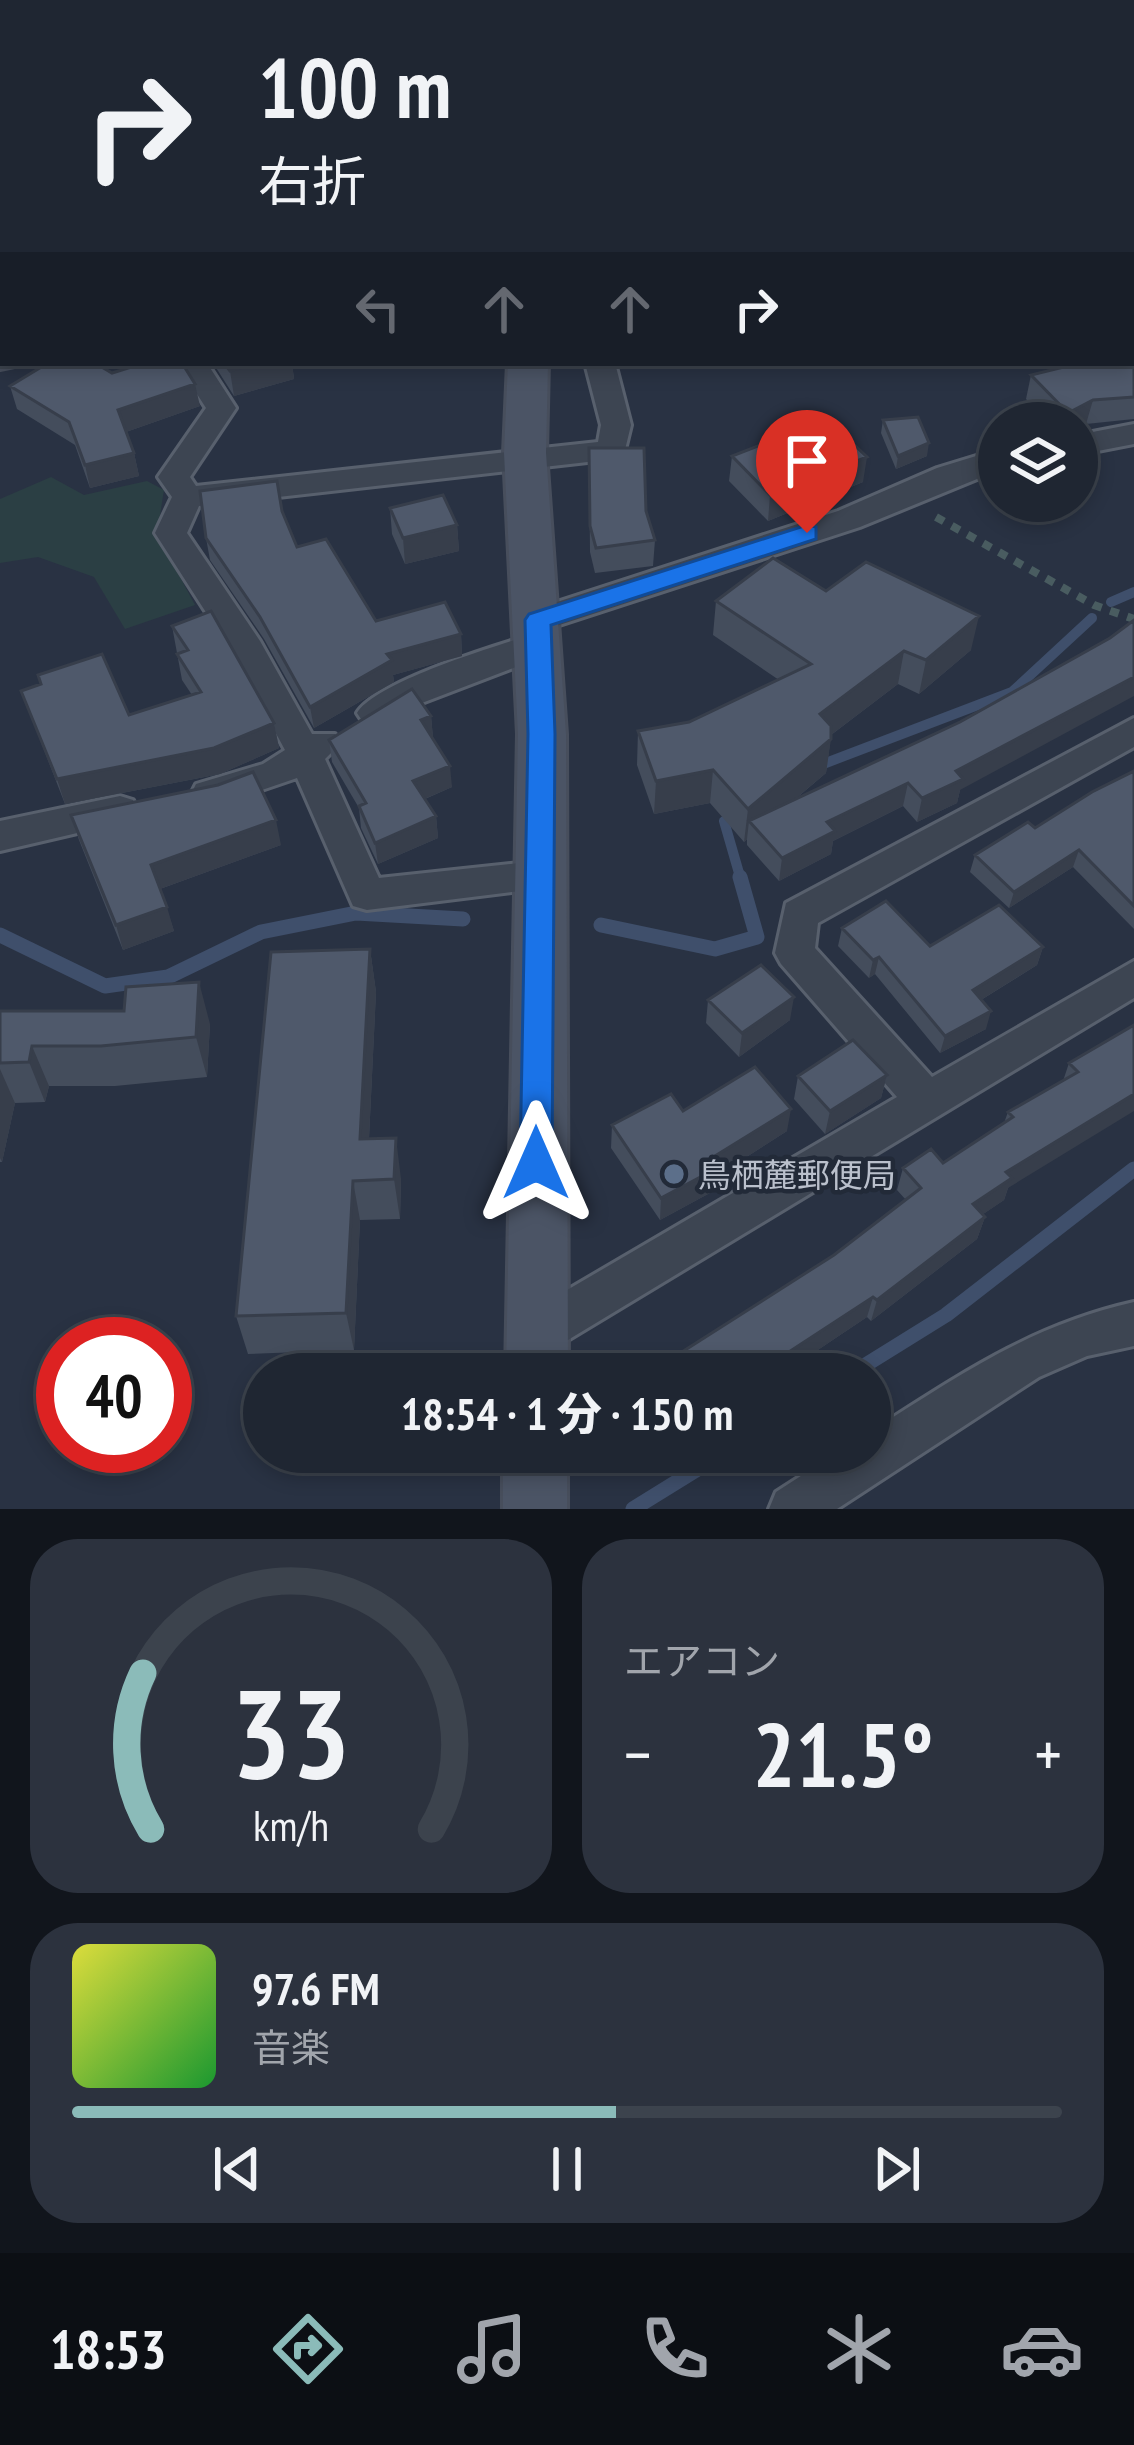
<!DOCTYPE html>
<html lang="ja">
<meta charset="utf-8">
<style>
:root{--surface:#1f2632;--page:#2c323e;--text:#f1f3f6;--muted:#a1a5ac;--line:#3c434d;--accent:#8bbbb9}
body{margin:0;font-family:"PT Sans Narrow","Noto Sans JP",sans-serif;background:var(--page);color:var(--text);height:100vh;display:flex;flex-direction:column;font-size:45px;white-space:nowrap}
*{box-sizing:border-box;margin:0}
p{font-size:39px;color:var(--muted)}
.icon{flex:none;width:66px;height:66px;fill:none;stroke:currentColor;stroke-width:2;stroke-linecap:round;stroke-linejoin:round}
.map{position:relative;height:1509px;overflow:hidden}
.drawer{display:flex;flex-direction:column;gap:30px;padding:30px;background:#11151c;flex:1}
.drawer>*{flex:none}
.banner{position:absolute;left:0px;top:0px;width:1134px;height:366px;box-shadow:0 6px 18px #0003,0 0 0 3px var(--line);background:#1f2632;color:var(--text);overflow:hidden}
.controls{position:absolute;left:978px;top:402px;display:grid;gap:24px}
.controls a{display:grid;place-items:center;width:120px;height:120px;border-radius:50%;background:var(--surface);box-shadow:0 6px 18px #0003,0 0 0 3px var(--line);font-size:60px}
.speed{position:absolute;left:36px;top:1317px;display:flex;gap:24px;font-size:60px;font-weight:700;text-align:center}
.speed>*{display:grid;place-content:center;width:156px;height:156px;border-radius:50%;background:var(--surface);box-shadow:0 6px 18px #0003,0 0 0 3px var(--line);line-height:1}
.speed .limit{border:18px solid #d22;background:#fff;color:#111}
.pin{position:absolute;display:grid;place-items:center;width:102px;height:102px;color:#fff;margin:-123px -51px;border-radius:50% 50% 50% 0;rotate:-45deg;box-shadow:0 0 12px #0007}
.pin .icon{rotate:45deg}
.me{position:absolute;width:132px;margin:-66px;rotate:0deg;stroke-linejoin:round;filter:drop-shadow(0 0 9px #0008)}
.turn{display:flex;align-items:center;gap:42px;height:252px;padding:0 60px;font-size:54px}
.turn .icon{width:156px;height:156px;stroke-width:2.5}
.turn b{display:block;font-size:84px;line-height:102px}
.lanes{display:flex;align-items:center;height:114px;padding:0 60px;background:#0003;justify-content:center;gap:60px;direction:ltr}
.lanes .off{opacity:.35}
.big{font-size:90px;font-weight:800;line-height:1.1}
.drawer .card{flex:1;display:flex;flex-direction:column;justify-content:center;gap:18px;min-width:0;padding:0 42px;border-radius:48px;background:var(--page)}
.drawer .dial{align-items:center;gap:0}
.dial svg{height:312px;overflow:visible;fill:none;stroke:var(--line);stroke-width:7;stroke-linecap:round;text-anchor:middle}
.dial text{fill:var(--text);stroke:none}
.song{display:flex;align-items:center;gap:36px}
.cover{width:144px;height:144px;border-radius:18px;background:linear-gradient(135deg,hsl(60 70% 55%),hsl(130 70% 35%))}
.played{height:12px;border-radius:6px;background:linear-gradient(90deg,var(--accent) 55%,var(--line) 55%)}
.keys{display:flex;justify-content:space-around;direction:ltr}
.heat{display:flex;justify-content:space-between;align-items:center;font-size:66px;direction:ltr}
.drawer .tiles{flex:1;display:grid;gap:30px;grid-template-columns:1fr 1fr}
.card:last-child{grid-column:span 2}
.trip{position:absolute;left:243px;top:1353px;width:648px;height:120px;border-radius:60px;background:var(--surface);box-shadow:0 6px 18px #0003,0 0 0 3px var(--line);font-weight:800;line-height:120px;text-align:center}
.menu{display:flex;height:192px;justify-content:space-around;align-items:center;background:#0c0f14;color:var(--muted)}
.menu .icon{width:84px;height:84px}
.menu .current{color:var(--accent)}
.menu b{font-size:54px;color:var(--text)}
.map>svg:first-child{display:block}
.green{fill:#2b3f44}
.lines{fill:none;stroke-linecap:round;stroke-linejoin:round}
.stream-far1{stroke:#3f4f6b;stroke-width:10}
.stream{stroke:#3f4f6b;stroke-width:15}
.street-casing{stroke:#58606d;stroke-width:6}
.secondary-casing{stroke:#474e5c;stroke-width:6}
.primary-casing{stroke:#474e5c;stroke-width:6}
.path{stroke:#495c60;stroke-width:8;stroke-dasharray:9 9;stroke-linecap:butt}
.street{fill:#3d4552;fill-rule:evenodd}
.secondary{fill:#4b5465;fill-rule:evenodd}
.primary{fill:#5b6472;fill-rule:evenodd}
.wall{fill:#444d5c}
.shaded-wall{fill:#373e4b}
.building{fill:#4f596b;stroke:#373e4b;stroke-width:3}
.route{fill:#1a73e8;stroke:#114b97;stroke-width:3}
.service-dot{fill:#5c6f8a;stroke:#222a38;stroke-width:4.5}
.labels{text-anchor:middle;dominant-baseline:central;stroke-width:9;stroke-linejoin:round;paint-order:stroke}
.poi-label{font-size:33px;fill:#bac0cc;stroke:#222a38;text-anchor:start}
</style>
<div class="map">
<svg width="1134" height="1509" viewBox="0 0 1134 1509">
<rect width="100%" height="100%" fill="#293243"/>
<path class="green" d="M51,477L84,495L147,481L164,490L157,534L195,605L125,629L94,577L38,557L0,563V499Z"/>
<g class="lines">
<path class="stream-far1" d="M1111,602L1134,592
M818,766L1012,692L1092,618
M738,813L724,821L741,880"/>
<path class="stream" d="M601,925L715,949L757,937L740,877
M0,935L105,986L168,977L261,932L356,913L463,919
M851,1374L946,1315L1134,1169
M633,1509L725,1452"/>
<g class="street-casing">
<path id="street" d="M1131,121H1134V137H1131Z
M1131,196H1134V212H1131Z
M0,291H3V310L0,309Z
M177,363H207L236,408L190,477L196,486L598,442L601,425L585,363H615L631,425L623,458L199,506L187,533L260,641L312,734H335L340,744L325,759L379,878L538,861L551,865L557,876L551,887L367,910L353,906L297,778L209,808L196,804L191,794L196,784L263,764L285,750L234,656L155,533L172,497L158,477L206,408Z
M1134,424V444L1077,455V435Z
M999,449V470L860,527L538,632L526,628L521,620L526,612L838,511L937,468Z
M538,633L550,636L555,645L550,654L414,706L387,722L375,726L363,722L357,713C375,682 500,644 538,633Z
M1134,718V747L818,923L815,948L932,1077L1134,961V998L553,1349L537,1355L521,1349L514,1333L521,1317L897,1097L781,964L775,953L786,903Z
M120,796L133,800L138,810L133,820L0,851V821Z
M1134,1302V1346L1087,1356L1039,1377L837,1509H769L776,1492L838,1452H870V1432C958,1376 1031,1325 1134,1302Z"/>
</g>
<g class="secondary-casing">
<path id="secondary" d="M243,0H275L277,3H245Z
M508,363H548L546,453L566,734L568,1374H506L518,734L504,453Z
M503,1452H567V1509H503Z"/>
</g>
<g class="primary-casing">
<path id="primary" d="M0,342L3,363L19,365L0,369Z"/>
</g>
<path class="path" d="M936,517L1094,605L1134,619"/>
<use href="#street" class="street"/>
<use href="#secondary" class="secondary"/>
<use href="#primary" class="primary"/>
</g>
<path class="wall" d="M114,0H190L191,3H116Z
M1131,223L1134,225V299L1131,298Z
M1134,318V419L1086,424L1050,423L1026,399L1031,375L1131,363V319Z
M213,363H292L294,379L234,396Z
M112,373L200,406L126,432L134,453L139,476L90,488L75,445L17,409L10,386Z
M883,420L927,456L896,469L881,433Z
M589,448L655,540L653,566L595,573L590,552Z
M732,456L863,482L768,521L729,481Z
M390,508L457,525L459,551L405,564L392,534Z
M282,511L297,547L376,621L461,634L462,656L393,675L394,682L314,728L264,639L210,560L206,538Z
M826,591L971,650L919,694L898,684L831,735L826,773L793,801L960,722V790L957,803L917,822L903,806L833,841L831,854L779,881L747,845V839L744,842L710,803L654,814L637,765L638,731L689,722L779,680L713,635L716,601Z
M172,626L274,723L279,748L220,774L65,804L21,691L129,715L192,695L182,680Z
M431,716L433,738L452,787L425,799L436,816L438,838L378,864L361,828L359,808L332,762L329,740Z
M1134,771V929L1073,867L1009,908L970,872L975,855L1035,828Z
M71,815L281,845L160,889L174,931L123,950L79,840Z
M842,928L930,946L1043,947L1037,965L981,1000L986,1029L940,1053L875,974L869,978L838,946Z
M370,949L376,992L369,1139L401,1179L400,1219L360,1220L354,1350L248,1354L236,1316Z
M708,1000L790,1020L739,1057L706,1023Z
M0,1011L210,1024L207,1077L115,1086H49L45,1102L15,1103L2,1162H0Z
M1134,1025L1008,1188L1004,1200L983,1214L985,1217L977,1239L871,1321L867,1317L782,1374H660V1366L834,1255L906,1200L897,1190L903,1168L943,1163L1004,1123L1008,1112L1063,1081L1069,1063Z
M887,1075L881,1098L825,1134L794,1099L798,1076Z
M683,1111L787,1131L720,1174L719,1188L660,1220L611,1148L612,1125Z"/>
<path class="shaded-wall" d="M403,0H437L435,3H400Z
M0,181H3V204L0,205Z
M257,363H292L294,379L234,396L230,371Z
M195,384L200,406L123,433L118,410Z
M1093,400L1086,424L1077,429V423H1066L1068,413Z
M929,443L927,456L896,469L898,456Z
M134,453L139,476L90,488L85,465Z
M867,457L863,482L768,521L770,495Z
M457,525L459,551L405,564L403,538Z
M979,616L971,650L919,694L926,660Z
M461,634L462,656L393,675L394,682L314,728L310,707L387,654Z
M904,651L898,684L815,747L820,714Z
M1134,677V696L960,790L957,803L917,822L922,798L956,771Z
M431,716L433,738L421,720Z
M274,723L279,748L220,774L65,804L57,779Z
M831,739L826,773L758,830L749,821L747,839L744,842L748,809Z
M450,766L452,787L415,803L413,781Z
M713,770L710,803L654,814L656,781Z
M908,783L903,806L833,841L831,854L779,881L782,858L827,822Z
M436,816L438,838L378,864L375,843Z
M276,820L281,845L157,890L151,865Z
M1079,850L1073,867L1009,908L1014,892Z
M167,907L174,931L123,950L116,925Z
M1043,947L1037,965L968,1008L973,990Z
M370,949L376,992L367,1179L360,1139Z
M879,957L875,974L869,978L873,960Z
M199,982L210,1024L207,1077L196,1037Z
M794,997L790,1020L739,1057L742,1033Z
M991,1011L986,1029L940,1053L945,1036Z
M32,1046L49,1086L45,1102L29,1062Z
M0,1069L15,1103L2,1162L0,1158Z
M887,1075L881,1098L825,1134L830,1111Z
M1134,1094V1111L1008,1188L1004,1200L966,1226L973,1204L1006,1172Z
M791,1109L787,1131L720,1174L719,1188L660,1220L661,1198L715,1156Z
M396,1138L401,1179L400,1219L394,1179Z
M353,1181L360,1220L354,1350L346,1313Z
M985,1217L977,1239L871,1321L877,1300Z
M873,1297L867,1317L782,1374H755Z"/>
<path class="building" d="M11,0H47L48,3H12Z
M130,0H190L191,3H133Z
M356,0H403L400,3H353Z
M655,0H965V3H663Z
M3,42V181H0V44Z
M1131,223L1134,225V272L1131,271Z
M1134,318V335L1131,332V319Z
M1131,356H1134V397L1093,400L1068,413L1031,375L1080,363H1131Z
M48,363H95L112,373L144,363H182L195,384L118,410L134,453L85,465L69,422L10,386Z
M224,363H257L230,371Z
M918,417L929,443L898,456L883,420Z
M827,419L867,457L770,495L732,456Z
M589,448H644L646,511L655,540L596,548L590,526Z
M277,481L282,511L297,547L326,539L376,621L445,602L461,634L387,654L392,660L310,707L260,617L206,538L200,491Z
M443,495L457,525L403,538L390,508Z
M773,558L826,591L866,562L979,616L926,660L904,651L820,714L831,726V739L748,809L713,770L656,781L638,731L689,722L811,664L716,601Z
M211,611L274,723L214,748L57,779L21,691L41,684L38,675L102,654L129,715L201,692L177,654L188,650L172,626Z
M1134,620V677L956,771L963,779L922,798L908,783L827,822L835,831L782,858L749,821L960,722L1110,638Z
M412,689L431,716L421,720L450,766L413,781L436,816L375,843L359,806L366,803L329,740Z
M1134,771V906L1079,850L1014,892L975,855L1028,822L1035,828L1092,792Z
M253,772L276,820L151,865L167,907L116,925L71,815L218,785Z
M886,901L930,946L999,905L1043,947L973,990L991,1011L945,1036L879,957L873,960L842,928Z
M370,949L360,1139L396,1138L394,1179L353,1181L346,1313L236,1316L271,952Z
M761,965L794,997L742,1033L708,1000Z
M199,982L196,1037L101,1046H32L29,1062L0,1063V1011H124L126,987Z
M1134,1025V1094L1006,1172L1012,1178L973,1204L985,1217L877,1300L873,1297L755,1374H666L660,1366L834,1255L921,1188L903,1168L931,1149L943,1163L1013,1117L1008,1112L1078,1072L1069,1063Z
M853,1040L887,1075L830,1111L798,1076Z
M755,1067L791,1109L715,1156L721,1166L661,1198L612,1125L671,1094L683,1111Z"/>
<path class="route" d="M807,525L816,527V539L551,625L555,734L552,1163L547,1173L536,1177L524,1173L520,1163L528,734L525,620L529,614Z"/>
<circle class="service-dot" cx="674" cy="1174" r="12"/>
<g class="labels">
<g class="poi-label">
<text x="698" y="1174">鳥栖麓郵便局</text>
</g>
</g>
</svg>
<div class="controls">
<a><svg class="icon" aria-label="layers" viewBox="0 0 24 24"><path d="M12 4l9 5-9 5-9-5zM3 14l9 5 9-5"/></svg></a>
</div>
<div class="speed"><div class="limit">40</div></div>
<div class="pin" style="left:807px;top:533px;background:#d93025"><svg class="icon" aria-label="arrive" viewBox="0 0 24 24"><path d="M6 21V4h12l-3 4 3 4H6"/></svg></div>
<svg class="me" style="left:536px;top:1163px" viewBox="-20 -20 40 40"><path d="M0-17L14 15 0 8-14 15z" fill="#1a73e8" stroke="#fff" stroke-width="4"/></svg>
<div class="trip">18:54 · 1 分 · 150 m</div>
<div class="banner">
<div class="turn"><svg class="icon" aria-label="right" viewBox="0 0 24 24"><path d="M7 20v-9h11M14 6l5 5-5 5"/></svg><div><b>100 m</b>右折</div></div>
<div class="lanes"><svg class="icon off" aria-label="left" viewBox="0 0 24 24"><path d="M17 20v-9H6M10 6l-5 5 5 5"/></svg><svg class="icon off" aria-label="ahead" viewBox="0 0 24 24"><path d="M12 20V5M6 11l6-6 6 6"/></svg><svg class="icon off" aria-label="ahead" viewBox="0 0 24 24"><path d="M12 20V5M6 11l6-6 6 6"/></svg><svg class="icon" aria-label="right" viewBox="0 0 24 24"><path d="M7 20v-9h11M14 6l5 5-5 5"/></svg></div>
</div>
</div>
<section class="drawer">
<div class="tiles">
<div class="card dial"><svg viewBox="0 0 100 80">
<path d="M14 69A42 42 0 1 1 86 69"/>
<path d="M14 69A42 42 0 0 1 12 29" stroke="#8bbbb9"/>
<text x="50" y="56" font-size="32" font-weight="700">33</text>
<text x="50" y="72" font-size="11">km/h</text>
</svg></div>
<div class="card"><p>エアコン</p>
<div class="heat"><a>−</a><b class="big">21.5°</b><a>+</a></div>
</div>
<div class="card">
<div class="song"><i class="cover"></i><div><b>97.6 FM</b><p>音楽</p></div></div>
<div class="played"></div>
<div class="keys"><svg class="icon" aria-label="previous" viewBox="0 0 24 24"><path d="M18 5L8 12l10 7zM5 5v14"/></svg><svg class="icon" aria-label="pause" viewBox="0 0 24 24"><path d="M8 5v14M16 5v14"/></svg><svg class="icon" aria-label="next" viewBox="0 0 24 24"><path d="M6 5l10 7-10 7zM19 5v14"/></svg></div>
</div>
</div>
</section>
<nav class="menu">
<b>18:53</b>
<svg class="icon current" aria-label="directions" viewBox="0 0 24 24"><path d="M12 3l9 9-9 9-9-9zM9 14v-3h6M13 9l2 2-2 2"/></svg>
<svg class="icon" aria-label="music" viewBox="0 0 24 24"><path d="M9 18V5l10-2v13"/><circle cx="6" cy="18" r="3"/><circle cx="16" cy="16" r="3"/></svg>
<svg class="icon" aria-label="phone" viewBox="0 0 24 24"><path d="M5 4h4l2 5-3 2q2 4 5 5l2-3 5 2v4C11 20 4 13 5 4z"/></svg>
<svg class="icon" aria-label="climate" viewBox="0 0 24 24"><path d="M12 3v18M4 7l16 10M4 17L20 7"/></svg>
<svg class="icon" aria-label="car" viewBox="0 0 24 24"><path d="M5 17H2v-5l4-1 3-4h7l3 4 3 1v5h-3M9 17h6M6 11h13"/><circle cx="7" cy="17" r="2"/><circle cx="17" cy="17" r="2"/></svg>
</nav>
